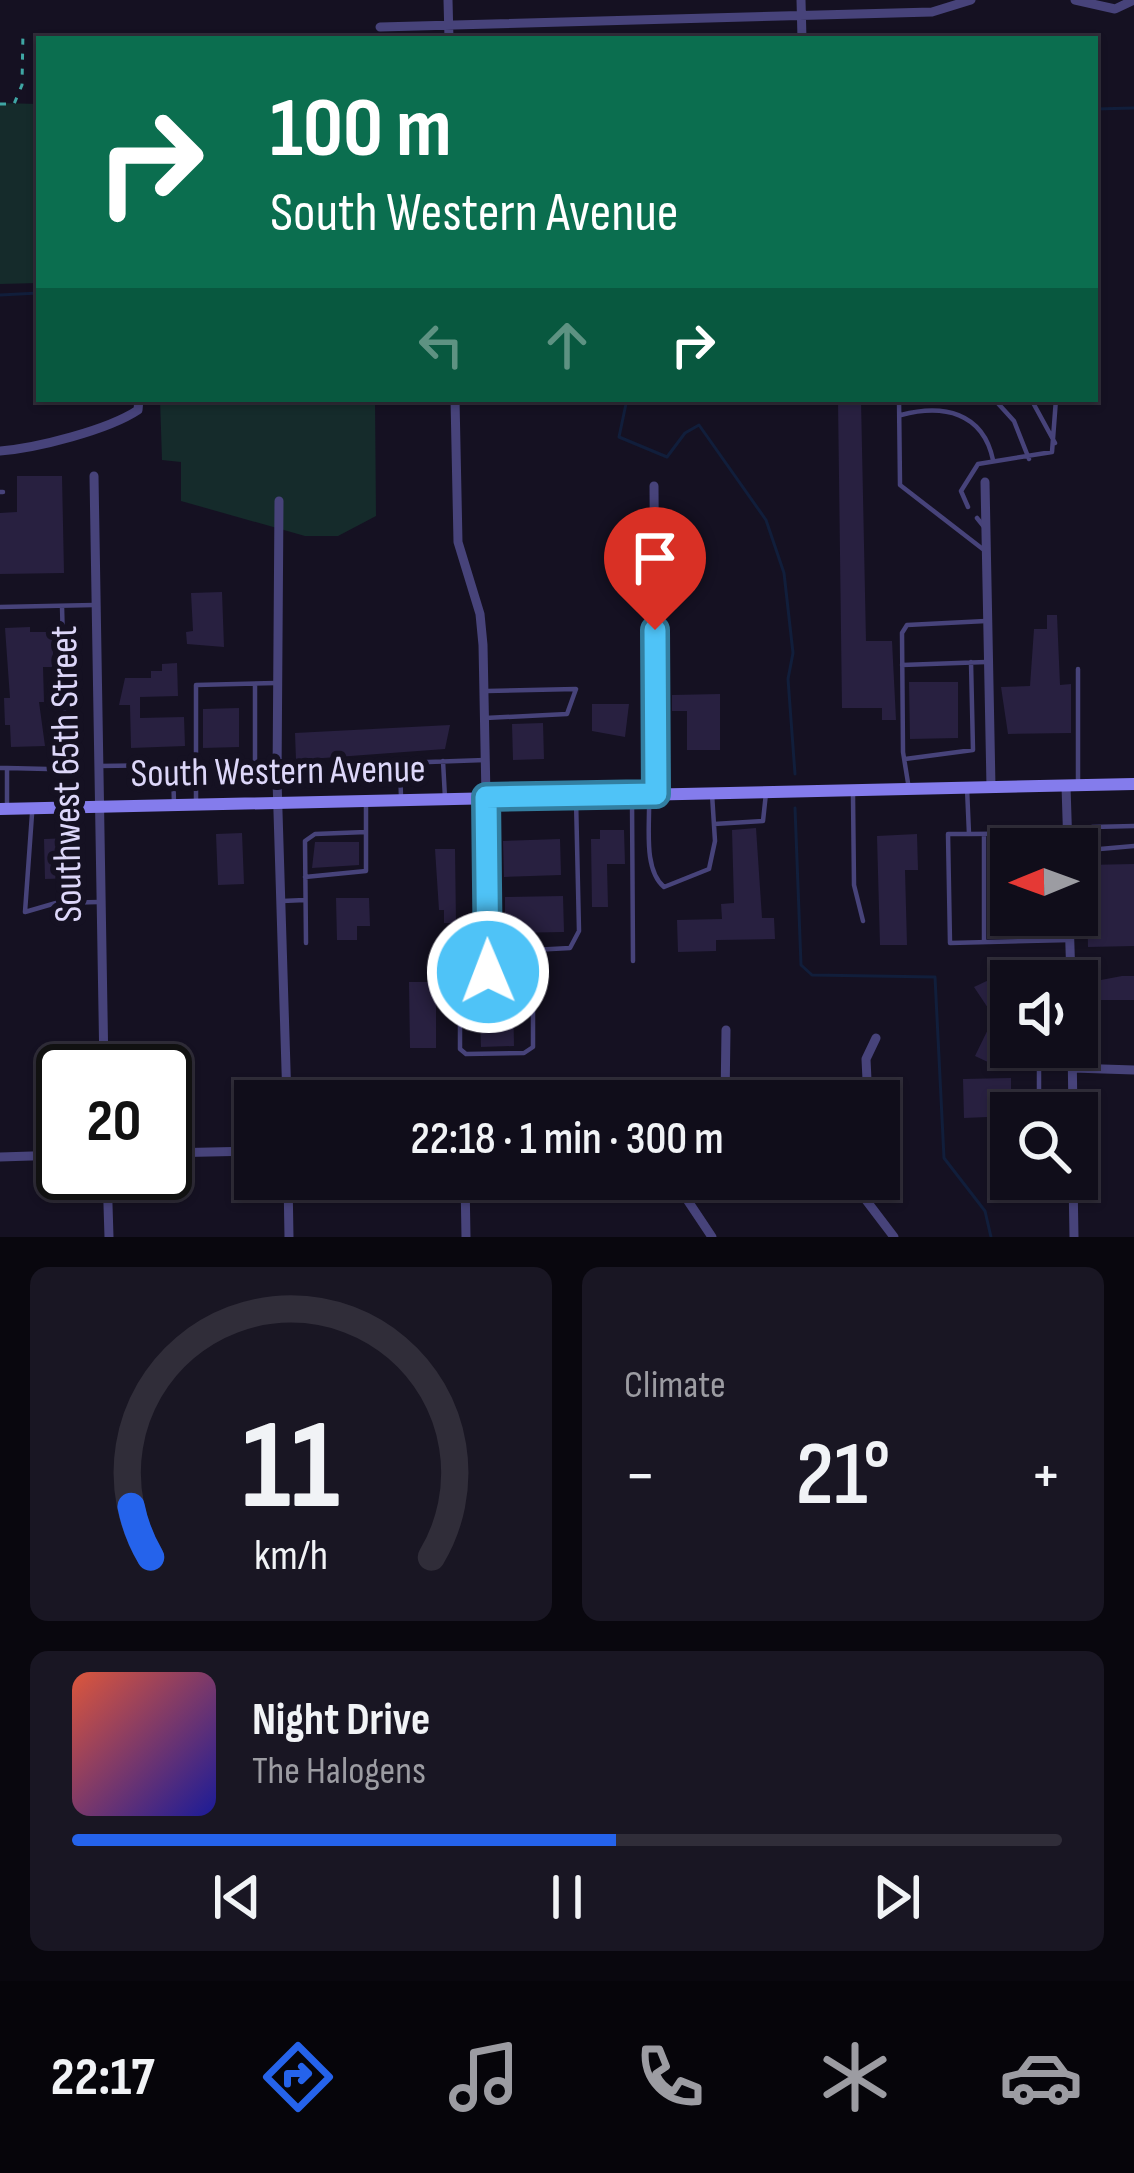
<!DOCTYPE html>
<meta charset="utf-8">
<style>
:root{--surface:#100d1a;--page:#191623;--text:#f1f3f6;--muted:#9c9ca2;--line:#302d39;--accent:#2563eb}
body{margin:0;font-family:"Sofia Sans Condensed",sans-serif;background:var(--page);color:var(--text);height:100vh;display:flex;flex-direction:column;font-size:45px;white-space:nowrap}
*{box-sizing:border-box;margin:0}
p{font-size:39px;color:var(--muted)}
.icon{flex:none;width:66px;height:66px;fill:none;stroke:currentColor;stroke-width:2;stroke-linecap:round;stroke-linejoin:round}
.map{position:relative;height:1237px;overflow:hidden}
.side{display:flex;flex-direction:column;gap:30px;padding:30px;background:#09070e;flex:1}
.side>*{flex:none}
.top-card{position:absolute;left:36px;top:36px;width:1062px;height:366px;border-radius:0px;box-shadow:0 3px 9px #0004,0 0 0 3px var(--line);background:#0b6e4f;color:#fff;overflow:hidden}
.needle{width:78px;rotate:269deg}
.controls{position:absolute;left:990px;top:828px;display:grid;gap:24px}
.controls a{display:grid;place-items:center;width:108px;height:108px;border-radius:0px;background:var(--surface);box-shadow:0 3px 9px #0004,0 0 0 3px var(--line);font-size:60px}
.speed{position:absolute;left:36px;top:1044px;display:flex;gap:24px;font-size:60px;font-weight:700;text-align:center}
.speed>*{display:grid;place-content:center;width:156px;height:156px;border-radius:50%;background:var(--surface);box-shadow:0 3px 9px #0004,0 0 0 3px var(--line);line-height:1}
.speed .limit{border:6px solid #111;border-radius:18px;background:#fff;color:#111}
.pin{position:absolute;display:grid;place-items:center;width:102px;height:102px;color:#fff;margin:-123px -51px;border-radius:50% 50% 50% 0;rotate:-45deg;box-shadow:0 0 12px #0007}
.pin .icon{rotate:45deg}
.me{position:absolute;width:132px;margin:-66px;rotate:359deg;stroke-linejoin:round;filter:drop-shadow(0 0 9px #0008)}
.turn{display:flex;align-items:center;gap:42px;height:252px;padding:0 36px;font-size:54px}
.turn .icon{width:156px;height:156px;stroke-width:2.5}
.turn b{display:block;font-size:84px;line-height:102px}
.lanes{display:flex;align-items:center;height:114px;padding:0 36px;background:#0003;justify-content:center;gap:60px;direction:ltr}
.lanes .off{opacity:.35}
.big{font-size:90px;font-weight:600;line-height:1.1}
.side .card{flex:1;display:flex;flex-direction:column;justify-content:center;gap:18px;min-width:0;padding:0 42px;border-radius:18px;background:var(--page)}
.side .dial{align-items:center;gap:0}
.dial svg{height:312px;overflow:visible;fill:none;stroke:var(--line);stroke-width:7;stroke-linecap:round;text-anchor:middle}
.dial text{fill:var(--text);stroke:none}
.song{display:flex;align-items:center;gap:36px}
.cover{width:144px;height:144px;border-radius:18px;background:linear-gradient(135deg,hsl(10 70% 55%),hsl(240 70% 35%))}
.played{height:12px;border-radius:6px;background:linear-gradient(90deg,var(--accent) 55%,var(--line) 55%)}
.keys{display:flex;justify-content:space-around;direction:ltr}
.heat{display:flex;justify-content:space-between;align-items:center;font-size:66px;direction:ltr}
.side .tiles{flex:1;display:grid;gap:30px;grid-template-columns:1fr 1fr}
.card:last-child{grid-column:span 2}
.trip{position:absolute;left:234px;top:1080px;width:666px;height:120px;border-radius:0px;background:var(--surface);box-shadow:0 3px 9px #0004,0 0 0 3px var(--line);font-weight:600;line-height:120px;text-align:center}
.tabs{display:flex;height:192px;justify-content:space-around;align-items:center;background:#06050a;color:var(--muted)}
.tabs .icon{width:84px;height:84px}
.tabs .selected{color:var(--accent)}
.tabs b{font-size:54px;color:var(--text)}
.map>svg:first-child{display:block}
.green{fill:#152b2b}
.lines{fill:none;stroke-linecap:round;stroke-linejoin:round}
.stream{stroke:#111e3b;stroke-width:3}
.building{fill:#282040}
.path{stroke:#3fa6a4;stroke-width:3;stroke-dasharray:6 9;stroke-linecap:butt}
.service{stroke:#47437a;stroke-width:4.5}
.minor{stroke:#47437a;stroke-width:9}
.secondary{stroke:#847cec;stroke-width:12}
.route-casing{stroke:#337fa1;stroke-width:30}
.route{stroke:#4fc3f7;stroke-width:21}
.labels{text-anchor:middle;dominant-baseline:central;stroke-width:12;stroke-linejoin:round;paint-order:stroke}
.street-label{font-size:39px;fill:#ddd7f9;stroke:#151122}
</style>
<div class="map">
<svg width="1134" height="1237" viewBox="0 0 1134 1237">
<rect width="100%" height="100%" fill="#151122"/>
<path class="green" d="M0,103L39,104V283L0,284Z
M160,399H375L376,516L338,536H305L181,501V462L162,460Z"/>
<g class="lines">
<path class="stream" d="M1095,109L1134,108
M0,295L39,293
M627,399L619,437L667,457L685,433L699,425L766,520L784,573L793,653L788,679L795,774
M795,808L801,965L812,975L935,977L944,1158L985,1211L991,1237"/>
</g>
<path class="building" d="M838,400H861L866,641H892L896,720H882V708H842Z
M17,476H62L64,573L0,574V513L17,512Z
M222,592L224,647L187,644L186,632L193,631L191,593Z
M1047,615H1057L1060,685L1071,684V733L1008,734L1001,687L1030,686L1034,629H1047Z
M30,627V632H53V667H43L44,702H39L45,746L11,747L10,725H5L4,698H10L5,628Z
M177,663L178,696L140,697V718L184,717L185,746L131,748L130,705H119L125,678H151V671H162V664Z
M909,682H958V738L910,739Z
M720,694V750H687V711H672V695Z
M592,704H629L625,737L592,731Z
M239,708V747L203,748V709Z
M543,723L544,759L513,760L512,724Z
M450,725L445,749L296,760L295,733Z
M756,828L762,918H774L775,939L716,940V951L678,952L677,920L722,919L721,904L734,903L732,830Z
M600,830H624L625,864H607L608,907H592L591,839H600Z
M242,833L244,884L218,885L216,834Z
M917,834L918,870H905L907,945H880L877,836Z
M74,838L75,878L45,879L44,839Z
M560,839L561,875L504,877L503,841Z
M315,842H359V865L312,868Z
M995,842H1011V913H995L991,863H995Z
M435,849H455L456,923H444V910H439Z
M1134,864V946L1088,947L1086,865Z
M563,896L564,932L505,933V897Z
M336,898H369L370,926H357V940H337Z
M1122,976H1134V1000H1099L1101,980Z
M991,979L1011,1009V1033L990,1063L975,1056L994,1017L974,987Z
M409,982H436V1048H410Z
M513,993L514,1046L481,1047L479,994Z
M1011,1078V1116L964,1118L963,1079Z"/>
<g class="lines">
<path class="path" d="M0,104H14L22,85L23,31"/>
<path class="service" d="M899,399L900,485L984,550
M994,399L1014,421L1029,459
M1031,399L1055,443
M901,415C943,404 983,412 993,460
M0,492H3
M968,507L961,491L978,464L1052,452L1056,399
M977,518L985,528
M0,607L94,605
M902,665L986,662
M255,684V763H277
M485,718L567,714L576,689L487,691
M905,759L973,750L971,662
M443,761L445,798
M98,766L173,765L174,805
M0,768H7V809
M7,768L48,769L66,758L62,606
M1078,780V669
M967,788L969,834L1066,833
M909,789L903,752L902,633L907,625L986,621
M853,796L854,885L863,921
M401,798L400,763L485,760
M649,799C650,826 643,869 664,887L709,869L715,841L712,794
M632,800L633,961
M486,803L488,972L460,999V1049L466,1054L524,1053L533,1047V950L570,948L579,931L576,799
M196,804V685L276,683
M32,814L25,912L56,903L99,902
M714,824L763,821L766,793
M969,834H948L950,943L1070,940
M1093,846L1092,827L1134,826
M1077,851L1134,846
M305,877L366,871V832
M282,901L305,900
M984,942V834
M306,943L305,841L315,834L366,832V806
M1038,979V981
M1039,1047V1104
M1039,1057L1069,1058"/>
<path class="minor" d="M448,0L449,39
M801,0L802,39
M1075,0L1115,9L1134,0
M380,27L932,12L971,0
M455,399L458,542L480,614L483,645L486,797
M0,451C37,448 108,430 138,410L139,399
M94,476L104,1071
M985,482L991,787
M654,486L656,794
M279,501L277,780L287,1101
M1066,786L1068,849
M1069,915L1071,981
M1072,1047L1073,1113
M1073,1068L1134,1070
M725,1101L726,1030
M868,1101L866,1059L876,1038
M165,1153L255,1151
M0,1157L63,1155
M107,1173L109,1237
M288,1179L289,1237
M465,1179L466,1237
M685,1179L688,1201L712,1237
M850,1179L894,1237
M1073,1179L1074,1237"/>
<path class="secondary" d="M0,809L1134,784"/>
</g>
<g class="lines">
<g class="route-casing">
<path id="route" d="M488,972L486,797L656,794L655,630"/>
</g>
<use href="#route" class="route"/>
</g>
<g class="labels">
<g class="street-label">
<text transform="translate(278 772) rotate(-1)">South Western Avenue</text>
<text transform="translate(67 774) rotate(-91)">Southwest 65th Street</text>
</g>
</g>
</svg>
<div class="controls">
<a><svg class="needle" viewBox="-14 -14 28 28"><path d="M0-13l5 13h-10z" fill="#e53935"/><path d="M0 13l5-13h-10z" fill="#9c9ca2"/></svg></a>
<a><svg class="icon" aria-label="sound" viewBox="0 0 24 24"><path d="M4 9h4l5-4v14l-5-4H4zM17 9q2 3 0 6"/></svg></a>
<a><svg class="icon" aria-label="search" viewBox="0 0 24 24"><circle cx="10" cy="10" r="6"/><path d="M15 15l6 6"/></svg></a>
</div>
<div class="speed"><div class="limit">20</div></div>
<div class="pin" style="left:655px;top:630px;background:#d93025"><svg class="icon" aria-label="arrive" viewBox="0 0 24 24"><path d="M6 21V4h12l-3 4 3 4H6"/></svg></div>
<svg class="me" style="left:488px;top:972px" viewBox="-20 -20 40 40"><circle r="17" fill="#4fc3f7" stroke="#fff" stroke-width="3"/><path d="M0-11L8 9 0 5-8 9z" fill="#fff"/></svg>
<div class="trip">22:18 · 1 min · 300 m</div>
<div class="top-card">
<div class="turn"><svg class="icon" aria-label="right" viewBox="0 0 24 24"><path d="M7 20v-9h11M14 6l5 5-5 5"/></svg><div><b>100 m</b>South Western Avenue</div></div>
<div class="lanes"><svg class="icon off" aria-label="left" viewBox="0 0 24 24"><path d="M17 20v-9H6M10 6l-5 5 5 5"/></svg><svg class="icon off" aria-label="ahead" viewBox="0 0 24 24"><path d="M12 20V5M6 11l6-6 6 6"/></svg><svg class="icon" aria-label="right" viewBox="0 0 24 24"><path d="M7 20v-9h11M14 6l5 5-5 5"/></svg></div>
</div>
</div>
<section class="side">
<div class="tiles">
<div class="card dial"><svg viewBox="0 0 100 80">
<path d="M14 69A42 42 0 1 1 86 69"/>
<path d="M14 69A42 42 0 0 1 9 56" stroke="#2563eb"/>
<text x="50" y="56" font-size="32" font-weight="700">11</text>
<text x="50" y="72" font-size="11">km/h</text>
</svg></div>
<div class="card"><p>Climate</p>
<div class="heat"><a>−</a><b class="big">21°</b><a>+</a></div>
</div>
<div class="card">
<div class="song"><i class="cover"></i><div><b>Night Drive</b><p>The Halogens</p></div></div>
<div class="played"></div>
<div class="keys"><svg class="icon" aria-label="previous" viewBox="0 0 24 24"><path d="M18 5L8 12l10 7zM5 5v14"/></svg><svg class="icon" aria-label="pause" viewBox="0 0 24 24"><path d="M8 5v14M16 5v14"/></svg><svg class="icon" aria-label="next" viewBox="0 0 24 24"><path d="M6 5l10 7-10 7zM19 5v14"/></svg></div>
</div>
</div>
</section>
<nav class="tabs">
<b>22:17</b>
<svg class="icon selected" aria-label="directions" viewBox="0 0 24 24"><path d="M12 3l9 9-9 9-9-9zM9 14v-3h6M13 9l2 2-2 2"/></svg>
<svg class="icon" aria-label="music" viewBox="0 0 24 24"><path d="M9 18V5l10-2v13"/><circle cx="6" cy="18" r="3"/><circle cx="16" cy="16" r="3"/></svg>
<svg class="icon" aria-label="phone" viewBox="0 0 24 24"><path d="M5 4h4l2 5-3 2q2 4 5 5l2-3 5 2v4C11 20 4 13 5 4z"/></svg>
<svg class="icon" aria-label="climate" viewBox="0 0 24 24"><path d="M12 3v18M4 7l16 10M4 17L20 7"/></svg>
<svg class="icon" aria-label="car" viewBox="0 0 24 24"><path d="M5 17H2v-5l4-1 3-4h7l3 4 3 1v5h-3M9 17h6M6 11h13"/><circle cx="7" cy="17" r="2"/><circle cx="17" cy="17" r="2"/></svg>
</nav>
